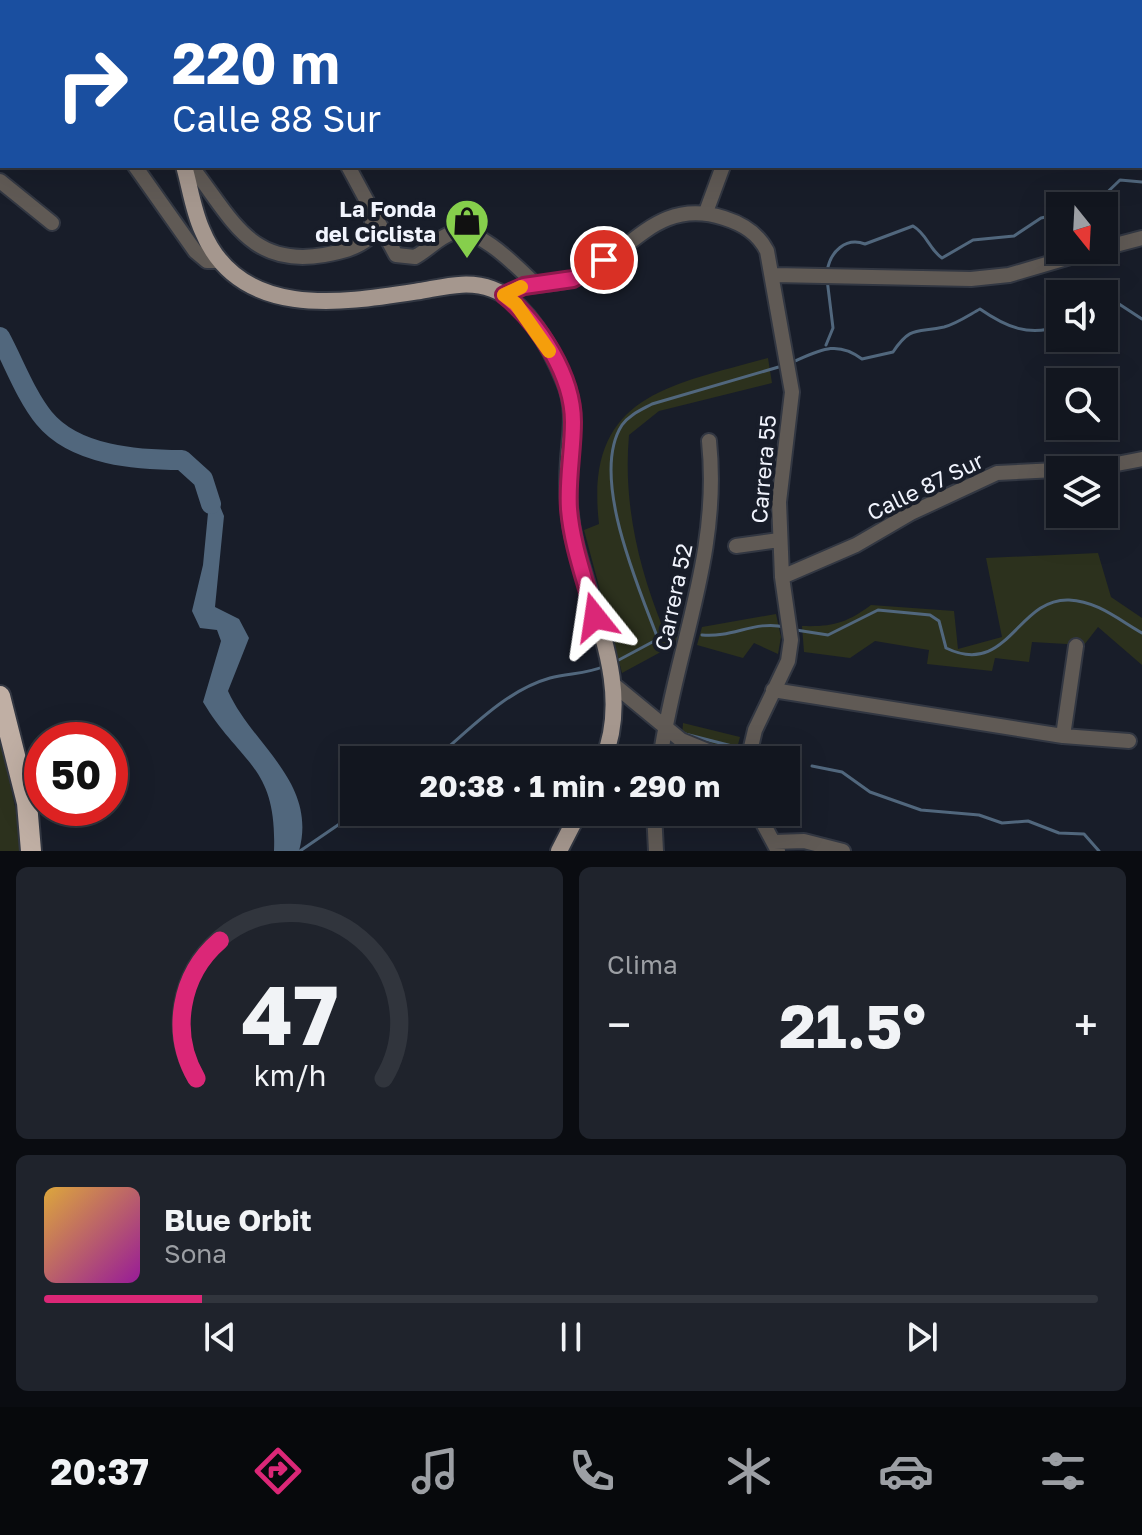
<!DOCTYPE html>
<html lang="es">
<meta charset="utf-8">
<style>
:root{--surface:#12161f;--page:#1f232c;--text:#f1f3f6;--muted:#9c9fa4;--line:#31353d;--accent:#db2777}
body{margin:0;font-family:"Golos Text",sans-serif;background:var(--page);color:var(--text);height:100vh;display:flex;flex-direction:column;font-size:30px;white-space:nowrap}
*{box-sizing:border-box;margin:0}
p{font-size:26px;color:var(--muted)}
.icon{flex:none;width:44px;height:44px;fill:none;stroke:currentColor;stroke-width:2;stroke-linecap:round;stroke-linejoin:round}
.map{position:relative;height:851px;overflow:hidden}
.details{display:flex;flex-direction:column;gap:16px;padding:16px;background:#0a0c11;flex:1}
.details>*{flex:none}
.banner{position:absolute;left:0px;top:0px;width:1142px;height:168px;box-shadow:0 8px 32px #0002,0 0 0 2px var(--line);background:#1a4fa0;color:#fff;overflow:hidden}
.needle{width:52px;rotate:162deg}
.buttons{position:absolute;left:1046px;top:192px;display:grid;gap:16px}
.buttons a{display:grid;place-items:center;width:72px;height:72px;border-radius:0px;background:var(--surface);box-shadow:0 8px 32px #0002,0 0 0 2px var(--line);font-size:40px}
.speed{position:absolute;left:24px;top:722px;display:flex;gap:16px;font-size:40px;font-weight:700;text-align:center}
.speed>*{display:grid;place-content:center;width:104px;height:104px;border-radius:50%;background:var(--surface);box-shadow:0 8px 32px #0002,0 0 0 2px var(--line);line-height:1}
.speed .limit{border:12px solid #d22;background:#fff;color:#111}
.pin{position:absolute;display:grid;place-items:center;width:68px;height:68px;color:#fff;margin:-34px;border:4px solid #fff;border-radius:50%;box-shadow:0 2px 8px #0007}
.me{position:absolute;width:88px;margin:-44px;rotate:345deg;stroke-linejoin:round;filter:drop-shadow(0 0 6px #0008)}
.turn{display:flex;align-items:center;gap:28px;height:168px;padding:0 40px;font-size:36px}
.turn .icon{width:104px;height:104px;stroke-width:2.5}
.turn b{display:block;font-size:56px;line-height:68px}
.big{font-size:60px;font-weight:700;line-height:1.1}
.details .tile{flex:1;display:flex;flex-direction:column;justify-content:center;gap:12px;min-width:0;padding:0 28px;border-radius:12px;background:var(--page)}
.details .dial{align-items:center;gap:0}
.dial svg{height:208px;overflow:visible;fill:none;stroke:var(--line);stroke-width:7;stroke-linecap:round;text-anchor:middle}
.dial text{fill:var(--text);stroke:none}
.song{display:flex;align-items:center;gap:24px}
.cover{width:96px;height:96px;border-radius:12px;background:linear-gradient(135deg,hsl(40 70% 55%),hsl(300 70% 35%))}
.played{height:8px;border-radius:4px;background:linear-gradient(90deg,var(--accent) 15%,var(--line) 15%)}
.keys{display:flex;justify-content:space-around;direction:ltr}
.heat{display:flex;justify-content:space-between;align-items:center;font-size:44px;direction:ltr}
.details .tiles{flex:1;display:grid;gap:16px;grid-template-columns:1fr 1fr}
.tile:last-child{grid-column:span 2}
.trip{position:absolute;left:340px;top:746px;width:460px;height:80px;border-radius:0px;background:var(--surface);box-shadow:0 8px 32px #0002,0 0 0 2px var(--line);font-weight:700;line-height:80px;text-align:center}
.tab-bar{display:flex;height:128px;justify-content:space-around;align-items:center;background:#07090c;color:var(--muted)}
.tab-bar .icon{width:56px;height:56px}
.tab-bar .current{color:var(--accent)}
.tab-bar b{font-size:36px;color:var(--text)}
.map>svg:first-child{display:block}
.green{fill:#2c311d}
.water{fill:#51677d}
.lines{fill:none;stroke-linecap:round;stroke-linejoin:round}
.stream{stroke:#51677d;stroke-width:3}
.river{stroke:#51677d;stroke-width:20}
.minor-casing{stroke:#323742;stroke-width:18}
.major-casing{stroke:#323742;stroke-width:20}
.highway-casing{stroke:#323742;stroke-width:24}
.minor{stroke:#605a55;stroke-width:14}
.major{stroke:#a5978e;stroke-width:16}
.highway{stroke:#c0afa4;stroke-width:20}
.route-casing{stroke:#8e194d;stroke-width:20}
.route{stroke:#db2777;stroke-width:14}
.slow{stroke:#f59e0b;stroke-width:14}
.labels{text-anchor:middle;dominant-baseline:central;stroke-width:8;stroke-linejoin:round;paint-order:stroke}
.poi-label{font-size:22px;font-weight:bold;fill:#f1f4fd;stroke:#181d29;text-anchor:end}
.street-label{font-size:22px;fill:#f1f4fd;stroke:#181d29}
</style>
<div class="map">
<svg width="1142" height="851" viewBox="0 0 1142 851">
<rect width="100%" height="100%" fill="#181d29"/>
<path class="green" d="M768,358L772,383L659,411L629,435C623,502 638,566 663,628L684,626L682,645L670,647L622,673L584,530L599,524C584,395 669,386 768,358Z
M1098,553L1111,597L1142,618V665L1098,627L1084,645L1032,642L1029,662L995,658L992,671L927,664L929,650L875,641L850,658L804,652L802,626C832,627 847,623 871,605L954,611L958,649L1002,637L986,558Z
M776,614L781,637L778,654L754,643L743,658L697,645L702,627Z
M683,723L740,737L735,756L682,737Z
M0,736L21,835L22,851H0Z"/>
<path class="water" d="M208,477L224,516L215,607L239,619L249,638L228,691C252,745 318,782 299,851H274C277,765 241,765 203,702L221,641L217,630L200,628L192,611L203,565L208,513L195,481Z"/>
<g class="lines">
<path class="stream" d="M1093,206L1120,180L1142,182
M827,272C830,251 846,237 865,244L913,226C927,234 929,249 942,258L973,240L1014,236L1041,218L1060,214
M1104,303L1116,302L1142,319
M826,345L833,328L827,279
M793,362C820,350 837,340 862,359L893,352C911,325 917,333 944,327C956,324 969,315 980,309C1006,327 1029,337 1060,326
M796,630L828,635L878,610L930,615L939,621L946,648C1008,678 1017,598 1069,600C1097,601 1119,620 1142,633
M702,635C733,638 755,620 785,627
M658,639C639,588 589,476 622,425C629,415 641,410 652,404L782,366
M615,662L658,639L678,633
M685,734L736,747
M433,760C469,731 504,691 550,678C569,673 587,674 605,666
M812,766L842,772L870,792L921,810L979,815L1002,823L1028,821L1059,833L1084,834L1099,851
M300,851L357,812"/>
<path class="river" d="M0,337C14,363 26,396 44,418C75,456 138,460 182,460L203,479L211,504"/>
<g class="minor-casing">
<path id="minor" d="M741,0H757
M802,0L803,2
M313,2L314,0
M624,2L627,0
M0,101H2
M0,156L2,153
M135,166L195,251L207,261H222
M191,166C231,216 249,268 324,255C340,252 356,249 369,238L373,219
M348,166L396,255L415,257C428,250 439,237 452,233C478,225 518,268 535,284
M0,181L52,223
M706,212L723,166
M1104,248L1142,238
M774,275L971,279L1009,275L1094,250
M504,295C526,281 552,287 576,278C630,256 655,196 724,218C743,224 758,233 767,251L792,392L779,502L782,577L791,640L788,661L755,730L748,760
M736,546L779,540
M782,577L856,545L911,513L997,473L1096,468L1142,459
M613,684L681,740L730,760
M773,690L1063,736L1129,741
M1063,736L1076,646
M660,760C675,651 721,555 709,441
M654,812L656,851
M757,812L778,851
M774,842L804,841L843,851"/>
</g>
<g class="major-casing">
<path id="major" d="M0,68L2,69
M184,166C190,187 193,210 202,230C239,321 343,303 420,291C444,287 468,280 492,289C526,301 552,350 565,382C576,408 571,433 569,459C567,488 568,516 575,543C592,613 633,689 603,760
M559,851L579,812"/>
</g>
<g class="highway-casing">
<path id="highway" d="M0,696L27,803L31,851"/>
</g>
<use href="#minor" class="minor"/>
<use href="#major" class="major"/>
<use href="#highway" class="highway"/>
</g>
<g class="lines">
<g class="route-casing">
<path id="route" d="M595,617C586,582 572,546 569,509C567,480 573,451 573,422C573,376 539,323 504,295L524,286L573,279L604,260"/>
</g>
<use href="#route" class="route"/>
<path class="slow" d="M521,287L504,295L516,304L549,351"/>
</g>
<defs>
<g id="shop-pin" transform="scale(2.3)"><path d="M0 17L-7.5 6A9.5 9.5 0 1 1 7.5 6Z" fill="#86cf4c" stroke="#181d29"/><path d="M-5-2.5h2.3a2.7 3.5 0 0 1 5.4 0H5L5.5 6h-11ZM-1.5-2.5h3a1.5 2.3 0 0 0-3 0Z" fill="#111"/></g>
</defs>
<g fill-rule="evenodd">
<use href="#shop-pin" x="467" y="221"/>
</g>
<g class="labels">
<g class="poi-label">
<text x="436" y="208">La Fonda<tspan x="436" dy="25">del Ciclista</tspan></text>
</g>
<g class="street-label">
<text transform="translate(763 469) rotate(-85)">Carrera 55</text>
<text transform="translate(925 486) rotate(-26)">Calle 87 Sur</text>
<text transform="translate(673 597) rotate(-78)">Carrera 52</text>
</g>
</g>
</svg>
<div class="buttons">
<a><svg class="needle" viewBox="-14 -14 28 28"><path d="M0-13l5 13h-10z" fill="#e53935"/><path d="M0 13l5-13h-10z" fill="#9c9fa4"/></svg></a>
<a><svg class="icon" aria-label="sound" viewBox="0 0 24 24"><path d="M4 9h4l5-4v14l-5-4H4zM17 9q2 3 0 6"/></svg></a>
<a><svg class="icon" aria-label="search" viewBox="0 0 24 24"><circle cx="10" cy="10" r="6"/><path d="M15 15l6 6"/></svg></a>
<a><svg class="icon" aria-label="layers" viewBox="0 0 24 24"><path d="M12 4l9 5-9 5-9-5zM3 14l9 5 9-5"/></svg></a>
</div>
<div class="speed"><div class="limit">50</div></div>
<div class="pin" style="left:604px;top:260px;background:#d93025"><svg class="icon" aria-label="arrive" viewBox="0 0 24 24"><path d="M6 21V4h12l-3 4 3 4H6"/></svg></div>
<svg class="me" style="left:595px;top:617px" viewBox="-20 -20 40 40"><path d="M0-17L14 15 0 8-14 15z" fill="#db2777" stroke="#fff" stroke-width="4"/></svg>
<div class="trip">20:38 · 1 min · 290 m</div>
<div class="banner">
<div class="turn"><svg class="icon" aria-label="right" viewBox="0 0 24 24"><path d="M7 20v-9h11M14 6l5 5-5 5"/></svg><div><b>220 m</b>Calle 88 Sur</div></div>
</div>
</div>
<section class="details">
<div class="tiles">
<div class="tile dial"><svg viewBox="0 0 100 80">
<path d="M14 69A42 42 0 1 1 86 69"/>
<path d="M14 69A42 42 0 0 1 23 16" stroke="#db2777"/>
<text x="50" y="56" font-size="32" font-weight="700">47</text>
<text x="50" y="72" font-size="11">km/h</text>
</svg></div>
<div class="tile"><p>Clima</p>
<div class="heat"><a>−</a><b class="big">21.5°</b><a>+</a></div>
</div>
<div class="tile">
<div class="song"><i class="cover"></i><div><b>Blue Orbit</b><p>Sona</p></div></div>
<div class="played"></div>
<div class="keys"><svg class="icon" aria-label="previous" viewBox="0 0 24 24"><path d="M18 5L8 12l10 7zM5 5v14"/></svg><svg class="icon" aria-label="pause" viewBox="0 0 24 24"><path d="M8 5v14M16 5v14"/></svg><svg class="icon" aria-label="next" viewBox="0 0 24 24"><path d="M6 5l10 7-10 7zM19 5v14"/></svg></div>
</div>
</div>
</section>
<nav class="tab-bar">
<b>20:37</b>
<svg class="icon current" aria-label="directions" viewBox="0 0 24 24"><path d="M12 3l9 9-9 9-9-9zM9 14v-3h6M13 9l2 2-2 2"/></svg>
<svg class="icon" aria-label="music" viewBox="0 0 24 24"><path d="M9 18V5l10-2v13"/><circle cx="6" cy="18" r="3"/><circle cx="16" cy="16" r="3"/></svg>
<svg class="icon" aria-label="phone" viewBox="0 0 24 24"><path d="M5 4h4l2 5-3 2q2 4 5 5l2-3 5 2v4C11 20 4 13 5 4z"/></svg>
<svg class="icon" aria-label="climate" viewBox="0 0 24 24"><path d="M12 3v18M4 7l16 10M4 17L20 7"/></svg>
<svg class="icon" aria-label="car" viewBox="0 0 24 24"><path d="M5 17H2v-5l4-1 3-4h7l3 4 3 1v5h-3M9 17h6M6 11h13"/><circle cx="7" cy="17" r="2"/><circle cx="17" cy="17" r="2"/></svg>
<svg class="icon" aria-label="filters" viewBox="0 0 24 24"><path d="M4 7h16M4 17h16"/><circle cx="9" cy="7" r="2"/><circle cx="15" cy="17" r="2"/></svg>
</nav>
